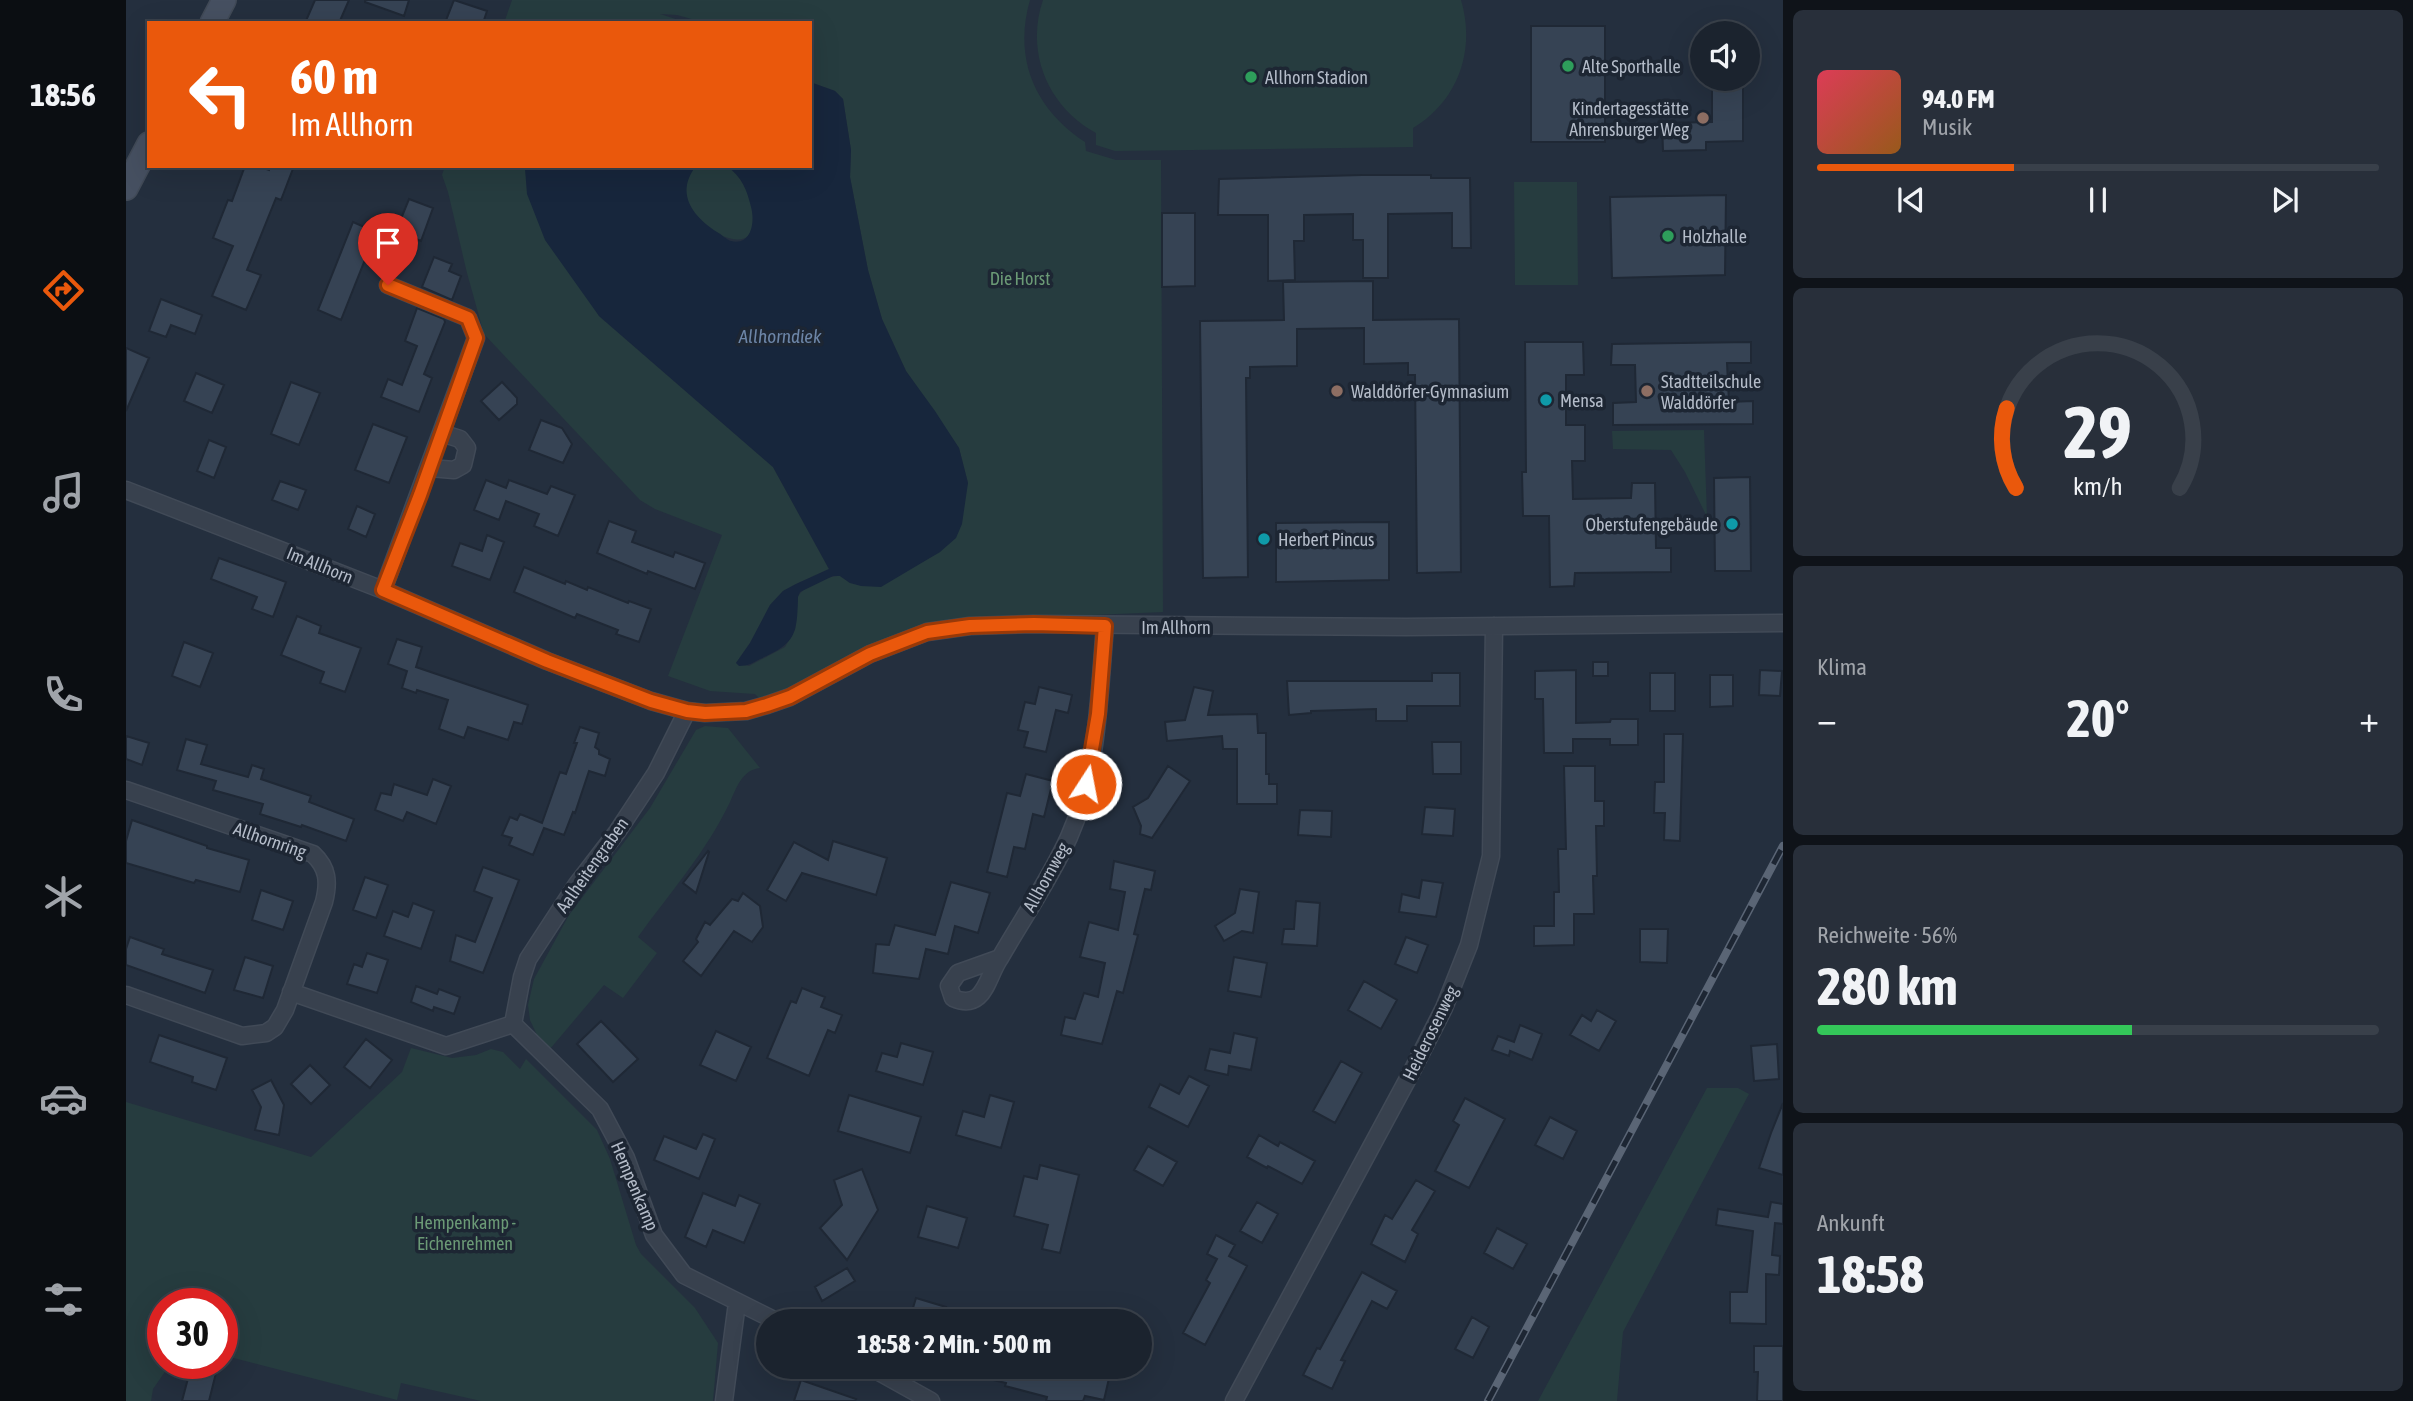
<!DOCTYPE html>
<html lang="de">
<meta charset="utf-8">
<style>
:root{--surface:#1b232e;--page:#282f3a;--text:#f1f3f6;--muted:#a0a4aa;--line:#39404a;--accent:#ea580c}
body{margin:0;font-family:"Asap Condensed",sans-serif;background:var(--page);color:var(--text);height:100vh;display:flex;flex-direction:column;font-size:26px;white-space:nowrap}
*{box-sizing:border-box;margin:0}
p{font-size:23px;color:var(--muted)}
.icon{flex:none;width:38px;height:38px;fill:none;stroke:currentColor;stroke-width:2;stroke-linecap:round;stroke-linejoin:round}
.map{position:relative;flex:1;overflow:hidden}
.drawer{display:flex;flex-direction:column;gap:10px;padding:10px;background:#0f1319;width:630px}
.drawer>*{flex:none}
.top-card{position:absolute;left:21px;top:21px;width:665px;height:147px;border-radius:0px;box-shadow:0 7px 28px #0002,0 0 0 2px var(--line);background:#ea580c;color:#fff;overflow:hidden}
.buttons{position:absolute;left:1564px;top:21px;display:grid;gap:14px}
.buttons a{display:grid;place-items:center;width:70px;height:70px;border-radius:50%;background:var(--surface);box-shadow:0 7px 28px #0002,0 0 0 2px var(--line);font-size:35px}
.speed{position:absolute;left:21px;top:1288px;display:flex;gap:14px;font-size:35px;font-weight:700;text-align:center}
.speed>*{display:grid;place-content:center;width:91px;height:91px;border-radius:50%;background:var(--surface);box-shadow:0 7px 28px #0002,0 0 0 2px var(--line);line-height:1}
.speed .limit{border:10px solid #d22;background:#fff;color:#111}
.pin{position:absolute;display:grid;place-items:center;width:60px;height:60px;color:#fff;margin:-72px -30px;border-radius:50% 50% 50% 0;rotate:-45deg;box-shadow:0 0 7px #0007}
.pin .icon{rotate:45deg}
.me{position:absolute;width:77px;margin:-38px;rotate:11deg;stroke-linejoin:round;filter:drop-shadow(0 0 5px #0008)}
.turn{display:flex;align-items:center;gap:24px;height:147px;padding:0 28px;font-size:32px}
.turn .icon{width:91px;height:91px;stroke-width:2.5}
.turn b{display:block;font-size:49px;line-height:60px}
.big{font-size:52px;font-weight:700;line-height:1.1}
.drawer .card{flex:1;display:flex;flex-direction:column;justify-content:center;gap:10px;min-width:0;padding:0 24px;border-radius:10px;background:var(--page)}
.drawer .dial{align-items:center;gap:0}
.dial svg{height:182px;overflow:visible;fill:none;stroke:var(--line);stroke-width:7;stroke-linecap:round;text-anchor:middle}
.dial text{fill:var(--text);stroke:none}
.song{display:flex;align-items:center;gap:21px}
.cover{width:84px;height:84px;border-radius:10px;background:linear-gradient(135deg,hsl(350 70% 55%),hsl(30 70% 35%))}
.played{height:7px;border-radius:4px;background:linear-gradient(90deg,var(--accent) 35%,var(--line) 35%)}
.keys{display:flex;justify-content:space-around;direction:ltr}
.heat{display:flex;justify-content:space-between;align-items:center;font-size:38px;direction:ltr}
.charge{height:10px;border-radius:5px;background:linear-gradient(90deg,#34c759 56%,var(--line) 0)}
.trip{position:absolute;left:630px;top:1309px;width:396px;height:70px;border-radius:35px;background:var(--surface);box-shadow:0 7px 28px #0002,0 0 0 2px var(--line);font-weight:700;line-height:70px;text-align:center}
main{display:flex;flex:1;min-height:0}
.tab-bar{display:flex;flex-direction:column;width:126px;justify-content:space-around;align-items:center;background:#0b0e12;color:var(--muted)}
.tab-bar .icon{width:49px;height:49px}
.tab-bar .current{color:var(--accent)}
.tab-bar b{font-size:32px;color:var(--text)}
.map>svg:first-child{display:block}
.green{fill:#263c3f}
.water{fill:#17263c}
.building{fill:#364354;stroke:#1f2835;stroke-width:2}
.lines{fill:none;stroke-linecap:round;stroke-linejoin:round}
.minor-casing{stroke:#414a57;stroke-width:19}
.secondary-casing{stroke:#414a57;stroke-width:26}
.minor{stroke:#38414e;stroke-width:16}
.secondary{stroke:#465061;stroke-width:23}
.rail-casing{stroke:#5a6575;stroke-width:8}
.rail{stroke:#1d2633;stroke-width:5;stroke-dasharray:16;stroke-linecap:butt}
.route-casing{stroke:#983908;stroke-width:18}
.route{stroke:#ea580c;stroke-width:12}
.leisure-dot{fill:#2e9e5b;stroke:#1d2633;stroke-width:2.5}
.education-dot{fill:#8d6e63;stroke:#1d2633;stroke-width:2.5}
.culture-dot{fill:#0f9aa8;stroke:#1d2633;stroke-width:2.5}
.labels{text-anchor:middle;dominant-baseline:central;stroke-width:7;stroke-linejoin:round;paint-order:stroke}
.poi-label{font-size:18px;fill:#b4bcc9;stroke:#1d2633;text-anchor:start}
.park-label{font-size:18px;fill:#6b9a76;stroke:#1d2633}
.street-label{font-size:18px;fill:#b4bcc9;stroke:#1d2633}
.water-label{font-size:19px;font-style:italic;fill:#6d86a8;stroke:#1d2633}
</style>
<main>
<nav class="tab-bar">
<b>18:56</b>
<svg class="icon current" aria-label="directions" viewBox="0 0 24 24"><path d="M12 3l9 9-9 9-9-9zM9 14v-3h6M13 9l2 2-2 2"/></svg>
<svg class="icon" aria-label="music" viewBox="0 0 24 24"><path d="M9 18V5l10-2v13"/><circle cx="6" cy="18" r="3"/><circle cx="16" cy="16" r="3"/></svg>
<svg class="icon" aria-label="phone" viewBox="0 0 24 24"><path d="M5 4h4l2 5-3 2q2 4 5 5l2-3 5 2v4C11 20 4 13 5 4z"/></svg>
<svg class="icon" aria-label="climate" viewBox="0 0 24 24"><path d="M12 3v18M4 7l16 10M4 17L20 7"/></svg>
<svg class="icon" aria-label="car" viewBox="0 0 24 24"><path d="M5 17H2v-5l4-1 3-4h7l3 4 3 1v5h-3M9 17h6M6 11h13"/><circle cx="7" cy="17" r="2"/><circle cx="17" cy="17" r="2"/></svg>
<svg class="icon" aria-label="filters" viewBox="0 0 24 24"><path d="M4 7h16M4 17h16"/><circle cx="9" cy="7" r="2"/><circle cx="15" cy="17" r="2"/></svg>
</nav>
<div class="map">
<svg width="1657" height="1401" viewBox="0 0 1657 1401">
<rect width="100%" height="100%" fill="#242f3e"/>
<path class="green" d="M386,0H904C887,59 909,109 959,142L960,151L990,160H1035L1037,612L821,621C793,626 765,636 739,650C705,667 673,691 636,701L629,694L584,691L542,676L596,535L529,509L514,500L358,334L341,273L322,192L316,175L319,166H401L399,169L473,316L647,467L703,569L670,584L657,591L644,605L624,643L610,663L623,666L659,647L669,630L672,596C680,585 700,576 714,576L724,583L788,566L814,552L842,483L833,448L780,371L756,319L742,270L724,177L725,150L717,99L709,91L684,82V23H580L551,15L534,14L562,23H378Z
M917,0H1335C1350,50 1332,101 1287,128V147L989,151L970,145V133C922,107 899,52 917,0Z
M601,166C616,178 622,190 626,208C640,271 556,226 560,188C560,181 565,173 568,167Z
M1388,182H1451L1452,285H1389Z
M1578,430L1581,517L1559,472L1545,450L1487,449L1486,431Z
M579,726L602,728L634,768C616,770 611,787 604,802C581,851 543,894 512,937L531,953L497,998L478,985L424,1049L411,1035L404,1020L402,1005L408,979L443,915L524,808L570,730Z
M285,1048L326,1058L350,1055L365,1049L377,1052L394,1069L400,1059L471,1130L484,1159L510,1245L515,1254L569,1308L592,1343L587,1401H355L275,1383L271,1400L96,1355V1304H37V1363H45L27,1389L25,1401H0V1102L185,1157L276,1072Z
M1581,1088H1612L1623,1094L1497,1332L1491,1401H1412Z"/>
<path class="water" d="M684,82L709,91L717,99L725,150L724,177L742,270L756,319L780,371L809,411L833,448L842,483L836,524L830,538L814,552L755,587L735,586L724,583L714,576H707L674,592L672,597C671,635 670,643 634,659C626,663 623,666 613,666L610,663L624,643L644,605L657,591L670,584L703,569L647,467L473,316L419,240L401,194L399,169L401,166H570C549,193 566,216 591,232C595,234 601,240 605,241C626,246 629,221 625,207C621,190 616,177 601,166H684Z"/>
<path class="building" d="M189,0H223L213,23H179Z
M239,0H283L278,16L239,2Z
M328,0L361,11L357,23H319Z
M1405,26H1479V142H1405Z
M1586,79H1617V141L1580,142V150L1537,151L1536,123L1586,122Z
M119,166H132L143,170L144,166H168L155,200L150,198L121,270L135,275L120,310L86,296L107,246L87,238L102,200L106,201Z
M1236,175H1305V178H1344L1345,248H1326V213L1262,214V278H1237V240H1227V214L1178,215V241H1168L1169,280L1142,281V215H1092L1093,179Z
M1600,195L1599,275L1486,278L1484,197Z
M283,199L307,208L295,241L270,231Z
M1036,213H1069V286L1036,287Z
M227,222L250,232L215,320L192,310Z
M308,257L326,264L323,271L335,276L326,300L296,287Z
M1247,281V320L1333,319L1335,572L1291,573L1289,375H1282V363L1238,364V328L1171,329V366L1124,367V378H1120L1122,577L1077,578L1074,321L1158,320L1157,282Z
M35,299L76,315L69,334L45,325L40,337L23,331Z
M291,308L318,319L319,322L298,374L306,378L293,412L255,397L262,379L276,385L291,346L279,341Z
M1399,342H1457L1458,375H1440V425H1459V461H1446L1447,499L1505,498L1506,483H1529L1530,548H1545V572L1449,573L1448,586L1424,587L1423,516H1397L1396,472H1400Z
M1625,342V363H1601L1603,402L1627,401V424L1487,425V403L1510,402L1509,365H1485L1486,344Z
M0,348L23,358L0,411Z
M70,373L98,385L86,413L58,401Z
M165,382L194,393L173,445L145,434Z
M376,382L391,398V404L373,420L355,401Z
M415,420L436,428L446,444L437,463L403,450Z
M247,424L281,437L263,483L229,470Z
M83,440L100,447L88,478L71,471Z
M1624,477L1625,571H1589L1588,478Z
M360,480L380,488L383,480L421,494L425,486L449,495L432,536L408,526L413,514L380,501L373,520L348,510Z
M154,481L180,490L172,510L146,500Z
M231,506L249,514L240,537L222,529Z
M483,521L510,531L506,542L547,557L549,552L579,563L569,589L522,571L521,574L471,553Z
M1263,522V580L1150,582V523Z
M361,535L378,542L364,580L326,566L334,543L356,551Z
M93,558L160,582L147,617L126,609L131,597L85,579Z
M398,567L439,584L440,581L461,590L462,587L502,603L503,601L525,609L513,642L490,634L492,630L451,614L449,618L388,592Z
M171,616L195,626L193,633L235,648L219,692L194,683L198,672L155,655Z
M271,639L296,647L290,667L402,705L396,724L388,722L382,740L342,727L338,738L313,729L322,700L291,690L290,693L276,688L281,671L262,664Z
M58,642L87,653L74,687L46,676Z
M1467,662H1482V676H1467Z
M1450,670V723L1484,722L1485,719H1512V745H1484V739H1447V753H1418L1417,699H1409V671Z
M1634,670L1656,671L1654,696L1633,695Z
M1306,673H1334V706H1281V721H1250V709L1185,711V713L1163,715L1161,681H1306Z
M1524,673H1549V711H1524Z
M1584,675H1607V706L1584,707Z
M913,687L946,695L942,713L930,710L920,752L898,747L902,732L892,730L899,702L909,704Z
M1068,687L1087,691L1082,715L1131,714L1132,733H1140V774H1143V784H1151V804H1111V749H1097L1096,736L1041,741L1039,722L1059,720Z
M454,727L473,733L469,747L473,750V754L484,759L479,776L463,771L449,813L447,812L438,835L418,828L407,855L383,845L386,838L376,835L384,817L391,820L394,814L416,823L434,772L440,774L451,743H448Z
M1538,734H1557L1554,841L1538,840L1539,813H1528L1529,782H1538Z
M0,736L23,743L16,765L0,759Z
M60,739L81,745L75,764L122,777L126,765L138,769L135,779L185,796L183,802L228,819L220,841L176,825L175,827L134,814L137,804L87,790L90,781L51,770Z
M1306,742H1335V774H1307Z
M1042,766L1064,781L1026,838L1014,834L1015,826L1007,807L1022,798Z
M1438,766H1469V801H1478V826H1470L1471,876H1467L1468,914H1448V945L1408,946V926H1428V892H1433L1432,849H1440Z
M900,774L927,781L918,817L907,814L899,849L888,847L881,877L861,872L881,793L894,796Z
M307,779L325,786L310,824L281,812L277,821L249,810L255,793L265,795L268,784L301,795Z
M1299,807L1329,809L1327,836L1296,834Z
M1174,810L1206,811L1205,837L1172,835Z
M6,820L81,846V848L123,860L114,892L70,880L68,883L0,863V841Z
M707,841L761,858L750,895L676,873L660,901L641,890L668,842L702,860Z
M582,851L583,852L570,893L557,883Z
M988,861L1029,871L1025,890L1019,889L1008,934L1012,935L997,993L991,991L976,1044L935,1035L939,1017L949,1019L958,993L972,997L979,963L954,957L963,922L992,930L999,892L984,889Z
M357,867L393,880L357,973L324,961L330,935L349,942L366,898L348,891Z
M239,877L262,885L250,918L227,910Z
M1296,880L1317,883L1310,917L1273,912L1276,894L1293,898Z
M825,882L864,893L852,933L829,926L822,954L800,949L793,979L747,973L750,944L763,945L769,925L809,935Z
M1114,889L1133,892L1127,933L1116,931L1098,941L1089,926L1109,913Z
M135,890L167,901L157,930L126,920Z
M617,893L634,906L637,927L626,942L608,931L575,976L557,961L572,942L570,939L579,922L584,925L606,899L612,901Z
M1170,901L1194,903L1191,946L1156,944L1158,929H1168Z
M287,903L308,911L295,949L258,936L267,911L282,917Z
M1514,929H1542L1541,963L1514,962Z
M4,937L38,949L36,954L87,970L79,993L0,965V949Z
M1280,937L1302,945L1291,973L1269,964Z
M241,953L262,960L251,993L221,984L228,964L236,967Z
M119,957L147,966L137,998L108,990Z
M1108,957L1141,963L1135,997L1102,991Z
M1238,981L1271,1000L1255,1029L1222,1010Z
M290,986L311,994L313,989L334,997L328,1014L308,1007L307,1011L285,1002Z
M676,988L699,997L695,1007L716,1015L709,1033L702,1030L683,1076L641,1058L665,1001L670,1003Z
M1471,1010L1490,1021L1473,1051L1444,1035L1456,1015L1465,1021Z
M475,1021L512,1059L487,1082L451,1044Z
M1394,1025L1416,1034L1406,1060L1384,1051L1383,1056L1366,1050L1372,1036L1388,1042Z
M590,1031L625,1047L610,1081L574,1065Z
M1108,1033L1131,1038L1125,1070L1103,1066L1102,1075L1079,1070L1084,1049L1104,1053Z
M33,1035L101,1058L90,1090L66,1082L67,1077L24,1062Z
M240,1039L266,1060L244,1088L218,1067Z
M775,1043L807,1052L797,1085L750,1071L756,1053L771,1057Z
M1651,1044L1653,1079L1628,1081L1625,1046Z
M1215,1061L1236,1073L1209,1123L1187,1111Z
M184,1065L204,1085L185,1104L165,1084Z
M1063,1076L1083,1086L1062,1127L1023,1107L1034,1084L1053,1094Z
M145,1080L158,1105L153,1135L129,1130L135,1107L126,1090Z
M723,1095L795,1117L784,1153L712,1131Z
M864,1095L888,1102L875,1148L830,1135L837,1111L858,1117Z
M1339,1098L1379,1119L1343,1188L1309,1171L1333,1125L1327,1121Z
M1657,1103V1175L1633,1168L1645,1133Z
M1424,1117L1451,1131L1437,1159L1409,1145Z
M577,1134L589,1139L573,1179L528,1160L538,1136L570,1149Z
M1133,1135L1152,1146L1154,1142L1189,1161L1176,1184L1142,1166L1141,1168L1121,1157Z
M1022,1146L1051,1162L1037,1186L1008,1170Z
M914,1165L953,1175L934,1253L916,1249L922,1225L888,1216L898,1176L911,1179Z
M736,1169L752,1210L721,1260L694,1228L716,1205L708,1180Z
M1290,1180L1309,1191L1286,1230L1292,1234L1279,1262L1245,1244L1259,1215L1266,1219Z
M577,1193L609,1206L613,1195L634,1204L618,1243L587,1230L580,1247L559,1237Z
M1131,1202L1152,1214L1136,1243L1114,1231Z
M1645,1202L1657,1204V1224L1649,1223L1646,1255L1654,1256L1653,1275L1640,1274V1324L1604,1323V1292H1621L1627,1231L1590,1225L1592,1209L1642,1217Z
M801,1206L841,1218L832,1248L792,1237Z
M1371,1228L1401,1244L1387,1269L1358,1253Z
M1090,1235L1109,1245L1103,1256L1121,1266L1079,1345L1057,1333L1084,1283L1080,1280L1091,1259L1081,1254Z
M721,1268L729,1281L696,1301L689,1287Z
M1236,1272L1271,1291L1261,1309L1246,1301L1215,1360L1219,1361L1206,1389L1177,1375L1191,1348L1194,1349Z
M790,1298L820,1307L816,1321H783Z
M1346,1317L1363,1327L1347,1358L1329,1349Z
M1628,1346H1657V1401H1631L1632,1372H1628Z
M65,1367L90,1373L83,1401H56Z
M833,1367H913L951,1375L953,1368L984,1374L978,1400L959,1396L957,1401H920L921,1397L879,1386L880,1383L833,1372Z
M675,1380L730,1399L729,1401H668Z"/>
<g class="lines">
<g class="minor-casing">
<path id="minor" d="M262,285L342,318L350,338L315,433
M0,490L257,590L421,661L525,701L561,711L579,713L620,711L641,705L664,697L744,654L801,632L844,626L907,624L1280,627L1657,623
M257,590L315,433L334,439L341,448L337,465L328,470L304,468
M0,790L187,854C202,868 203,882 198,902L159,1010L149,1027L140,1033L116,1036L0,995
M874,958L832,973L823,986L827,998C859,1012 861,976 874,958C897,918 924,879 943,837C972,772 973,696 979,626
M165,992L320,1046L387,1024
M387,1024L474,1109L500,1158L528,1235L558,1275L650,1321
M387,1024L396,977L402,959L451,884L491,832L530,773L561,711
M744,1367L805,1401
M598,1401L611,1303
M1108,1401L1285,1073L1318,1008L1343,945L1365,856L1368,626"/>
</g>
<g class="secondary-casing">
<path id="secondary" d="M86,23L98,0
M0,188L23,144"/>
</g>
<use href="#minor" class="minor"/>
<use href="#secondary" class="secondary"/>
<g class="rail-casing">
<path id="rail" d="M1362,1401L1657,846"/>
</g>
<use href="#rail" class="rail"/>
</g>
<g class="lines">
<g class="route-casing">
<path id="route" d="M262,285L342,318L350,338L294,495L257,590L421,661L525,701L561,711L579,713L620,711L641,705L664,697L744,654L801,632L844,626L908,624L979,626L972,714L960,784"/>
</g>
<use href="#route" class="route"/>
</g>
<g class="leisure-dot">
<circle cx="1442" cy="66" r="7"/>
<circle cx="1125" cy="77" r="7"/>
<circle cx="1542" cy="236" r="7"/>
</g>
<g class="education-dot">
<circle cx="1577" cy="118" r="7"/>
<circle cx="1211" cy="391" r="7"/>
<circle cx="1521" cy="391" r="7"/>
</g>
<g class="culture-dot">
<circle cx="1420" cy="400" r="7"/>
<circle cx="1606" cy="524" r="7"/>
<circle cx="1138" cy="539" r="7"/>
</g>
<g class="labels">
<g class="poi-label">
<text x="1456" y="66">Alte Sporthalle</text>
<text x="1139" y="77">Allhorn Stadion</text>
<text x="1563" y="108" text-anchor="end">Kindertagesstätte<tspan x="1563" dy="21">Ahrensburger Weg</tspan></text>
<text x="1556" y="236">Holzhalle</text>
<text x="1535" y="381">Stadtteilschule<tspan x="1535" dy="21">Walddörfer</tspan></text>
<text x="1225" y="391">Walddörfer-Gymnasium</text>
<text x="1434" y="400">Mensa</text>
<text x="1592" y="524" text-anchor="end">Oberstufengebäude</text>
<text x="1152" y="539">Herbert Pincus</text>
</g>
<g class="park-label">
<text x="894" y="278">Die Horst</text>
<text x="339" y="1222">Hempenkamp -<tspan x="339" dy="21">Eichenrehmen</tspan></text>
</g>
<g class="street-label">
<text transform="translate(194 565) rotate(22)">Im Allhorn</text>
<text x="1050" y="627">Im Allhorn</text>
<text transform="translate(144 840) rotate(19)">Allhornring</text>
<text transform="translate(466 865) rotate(-55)">Aalheitengraben</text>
<text transform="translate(920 877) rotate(-61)">Allhornweg</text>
<text transform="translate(1304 1033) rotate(-64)">Heiderosenweg</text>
<text transform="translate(509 1186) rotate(67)">Hempenkamp</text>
</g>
<g class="water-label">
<text x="654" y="336">Allhorndiek</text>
</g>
</g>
</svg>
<div class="buttons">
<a><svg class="icon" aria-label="sound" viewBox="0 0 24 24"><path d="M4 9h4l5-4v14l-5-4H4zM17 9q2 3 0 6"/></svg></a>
</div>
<div class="speed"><div class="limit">30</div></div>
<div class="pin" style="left:262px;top:285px;background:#d93025"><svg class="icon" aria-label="arrive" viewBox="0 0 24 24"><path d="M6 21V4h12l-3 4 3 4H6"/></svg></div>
<svg class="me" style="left:960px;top:784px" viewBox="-20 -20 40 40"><circle r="17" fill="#ea580c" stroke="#fff" stroke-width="3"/><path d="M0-11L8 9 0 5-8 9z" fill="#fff"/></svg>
<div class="trip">18:58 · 2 Min. · 500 m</div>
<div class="top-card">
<div class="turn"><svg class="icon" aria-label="left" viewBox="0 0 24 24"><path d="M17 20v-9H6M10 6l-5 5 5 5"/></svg><div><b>60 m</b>Im Allhorn</div></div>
</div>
</div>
<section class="drawer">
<div class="card">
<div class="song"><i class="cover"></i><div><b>94.0 FM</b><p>Musik</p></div></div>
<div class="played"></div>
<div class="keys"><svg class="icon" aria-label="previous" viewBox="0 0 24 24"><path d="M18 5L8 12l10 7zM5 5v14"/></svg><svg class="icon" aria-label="pause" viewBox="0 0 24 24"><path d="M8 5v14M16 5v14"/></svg><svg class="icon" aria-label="next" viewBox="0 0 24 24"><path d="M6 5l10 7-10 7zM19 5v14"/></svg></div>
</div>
<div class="card dial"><svg viewBox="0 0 100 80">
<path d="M14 69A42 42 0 1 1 86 69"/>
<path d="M14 69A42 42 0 0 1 10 34" stroke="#ea580c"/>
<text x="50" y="56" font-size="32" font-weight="700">29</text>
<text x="50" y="72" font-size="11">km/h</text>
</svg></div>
<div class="card"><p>Klima</p>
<div class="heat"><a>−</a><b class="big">20°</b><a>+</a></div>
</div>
<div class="card"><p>Reichweite · 56%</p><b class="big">280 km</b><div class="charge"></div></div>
<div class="card"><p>Ankunft</p><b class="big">18:58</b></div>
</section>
</main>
